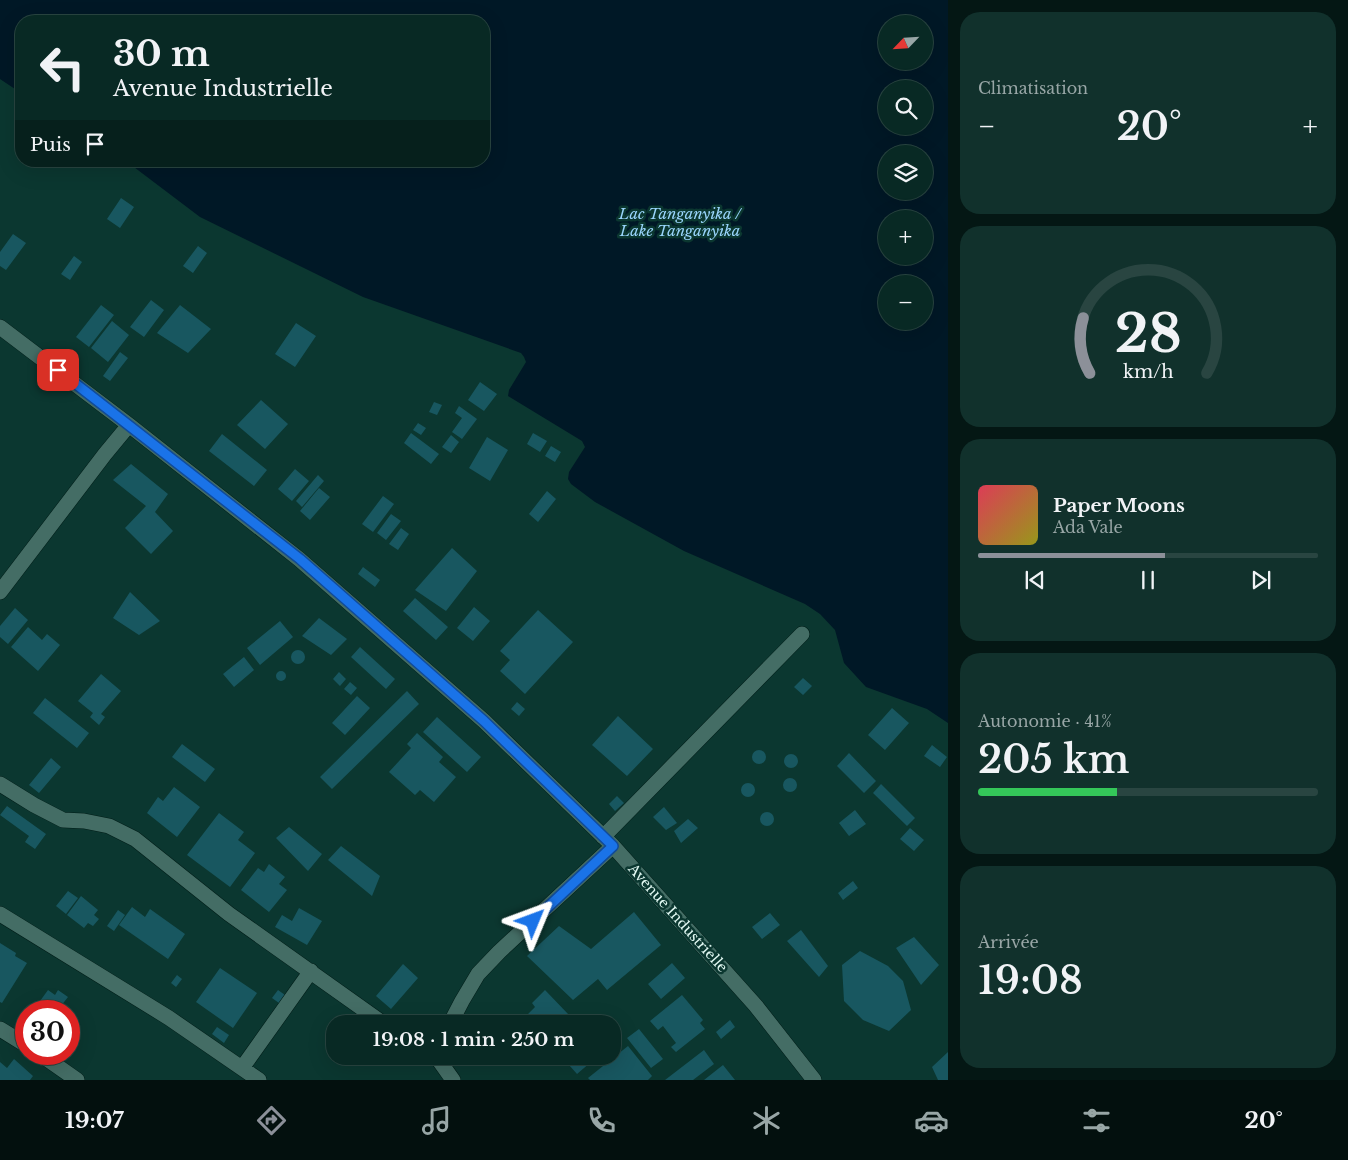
<!DOCTYPE html>
<html lang="fr">
<meta charset="utf-8">
<style>
:root{--surface:#082924;--page:#11312c;--text:#f1f3f6;--muted:#98a6a6;--line:#294541;--accent:#8c9099}
body{margin:0;font-family:"Libre Baskerville",serif;background:var(--page);color:var(--text);height:100vh;display:flex;flex-direction:column;font-size:19px;white-space:nowrap}
*{box-sizing:border-box;margin:0}
p{font-size:16px;color:var(--muted)}
.icon{flex:none;width:28px;height:28px;fill:none;stroke:currentColor;stroke-width:2;stroke-linecap:round;stroke-linejoin:round}
.map{position:relative;flex:1;overflow:hidden}
.sheet{display:flex;flex-direction:column;gap:12px;padding:12px;background:#041714;width:400px}
.sheet>*{flex:none}
.top-card{position:absolute;left:15px;top:15px;width:475px;height:152px;border-radius:20px;box-shadow:0 5px 20px #0002,0 0 0 1px var(--line);background:#082924;color:var(--text);overflow:hidden}
.needle{width:32px;rotate:245deg}
.buttons{position:absolute;left:878px;top:15px;display:grid;gap:10px}
.buttons a{display:grid;place-items:center;width:55px;height:55px;border-radius:50%;background:var(--surface);box-shadow:0 5px 20px #0002,0 0 0 1px var(--line);font-size:25px}
.speed{position:absolute;left:15px;top:1000px;display:flex;gap:10px;font-size:25px;font-weight:700;text-align:center}
.speed>*{display:grid;place-content:center;width:65px;height:65px;border-radius:50%;background:var(--surface);box-shadow:0 5px 20px #0002,0 0 0 1px var(--line);line-height:1}
.speed .limit{border:8px solid #d22;background:#fff;color:#111}
.pin{position:absolute;display:grid;place-items:center;width:42px;height:42px;color:#fff;margin:-21px;border-radius:10px;box-shadow:0 2px 8px #0006}
.me{position:absolute;width:55px;margin:-28px;rotate:46deg;stroke-linejoin:round;filter:drop-shadow(0 0 4px #0008)}
.turn{display:flex;align-items:center;gap:18px;height:105px;padding:0 15px;font-size:22px}
.turn .icon{width:65px;height:65px;stroke-width:2.5}
.turn b{display:block;font-size:35px;line-height:42px}
.then{display:flex;align-items:center;height:48px;padding:0 15px;background:#0003;gap:10px;font-size:19px}
.big{font-size:38px;font-weight:600;line-height:1.1}
.sheet .tile{flex:1;display:flex;flex-direction:column;justify-content:center;gap:8px;min-width:0;padding:0 18px;border-radius:20px;background:var(--page)}
.sheet .dial{align-items:center;gap:0}
.dial svg{height:130px;overflow:visible;fill:none;stroke:var(--line);stroke-width:7;stroke-linecap:round;text-anchor:middle}
.dial text{fill:var(--text);stroke:none}
.song{display:flex;align-items:center;gap:15px}
.cover{width:60px;height:60px;border-radius:8px;background:linear-gradient(135deg,hsl(350 70% 55%),hsl(60 70% 35%))}
.played{height:5px;border-radius:2px;background:linear-gradient(90deg,var(--accent) 55%,var(--line) 55%)}
.keys{display:flex;justify-content:space-around;direction:ltr}
.heat{display:flex;justify-content:space-between;align-items:center;font-size:28px;direction:ltr}
.charge{height:8px;border-radius:4px;background:linear-gradient(90deg,#34c759 41%,var(--line) 0)}
.trip{position:absolute;left:326px;top:1015px;width:295px;height:50px;border-radius:20px;background:var(--surface);box-shadow:0 5px 20px #0002,0 0 0 1px var(--line);font-weight:600;line-height:50px;text-align:center}
.tabs{display:flex;height:80px;justify-content:space-around;align-items:center;background:#03100e;color:var(--muted)}
.tabs .icon{width:35px;height:35px}
.tabs .current{color:var(--accent)}
.tabs b{font-size:22px;color:var(--text)}
main{display:flex;flex:1;min-height:0}
.map>svg:first-child{display:block}
.water{fill:#001826;fill-rule:evenodd}
.building{fill:#185760}
.lines{fill:none;stroke-linecap:round;stroke-linejoin:round}
.minor-casing{stroke:#001d18;stroke-width:16}
.minor{stroke:#446d65;stroke-width:15}
.route-casing{stroke:#114b97;stroke-width:12}
.route{stroke:#1a73e8;stroke-width:9}
.labels{text-anchor:middle;dominant-baseline:central;stroke-width:5;stroke-linejoin:round;paint-order:stroke}
.street-label{font-size:14px;fill:#e1f8f2;stroke:#0b3730}
.water-label{font-size:15px;font-style:italic;fill:#99d4fb;stroke:#0b3730}
</style>
<main>
<div class="map">
<svg width="948" height="1080" viewBox="0 0 948 1080">
<rect width="100%" height="100%" fill="#0b3730"/>
<path class="water" d="M0,0H948V723L927,709L866,687L844,663L835,630L820,614L805,604L684,551L595,502L571,484L568,479L569,472L585,447L582,441L508,396L509,390L526,362L524,357L521,353L363,297L200,217L126,161H484V21H21V93L0,79ZM886,24H924V61H886ZM886,89H924V126H886ZM886,154H924V191H886ZM886,219H924V256H886ZM886,284H924V321H886Z"/>
<path class="building" d="M121,198L134,207L120,228L107,219Z
M13,234L26,243L6,270L0,266V252Z
M198,246L207,253L193,273L183,266Z
M74,256L82,262L70,280L61,274Z
M151,300L164,310L144,337L130,327Z
M101,305L114,315L89,347L76,337Z
M180,305L211,329L188,353L157,333Z
M112,321L129,335L108,362L91,348Z
M296,323L316,336L295,367L275,354Z
M120,352L128,358L110,381L103,376Z
M480,382L497,394L484,411L468,400Z
M261,400L288,424L265,449L237,425Z
M434,402L442,405L437,415L429,412Z
M459,406L477,419L462,439L452,432L462,418L455,413Z
M418,423L426,428L421,435L413,430Z
M411,433L439,454L431,464L404,443Z
M533,433L547,441L540,452L527,444Z
M222,434L267,470L254,486L209,451Z
M451,435L459,442L451,453L442,447Z
M487,437L508,450L490,481L469,468Z
M551,446L561,452L555,462L545,456Z
M131,464L168,494L155,512L173,531L151,554L125,528L146,506L113,480Z
M295,469L309,481L292,501L278,489Z
M318,475L324,481L302,507L296,501Z
M319,488L330,497L310,520L300,511Z
M547,491L556,499L538,522L529,514Z
M383,496L394,504L373,532L362,524Z
M391,514L401,521L386,540L377,533Z
M401,528L409,534L398,550L389,544Z
M452,548L477,571L446,611L415,590Z
M363,567L380,580L375,587L358,574Z
M130,592L160,621L139,635L113,618Z
M415,598L448,627L436,640L403,611Z
M474,607L490,621L473,641L457,628Z
M15,608L28,620L8,644L0,637V626Z
M538,610L573,642L525,694L500,671L510,660L500,651Z
M319,618L347,639L331,655L302,636Z
M280,621L293,637L260,665L247,648Z
M28,627L42,640L47,634L60,645L38,671L11,647Z
M360,647L395,679L386,689L351,657Z
M291 657a7 7 0 1 1 14 0a7 7 0 1 1-14 0Z
M244,657L254,670L234,687L223,674Z
M276 676a5 5 0 1 1 10 0a5 5 0 1 1-10 0Z
M339,672L346,679L340,686L333,679Z
M101,674L121,691L101,714L105,717L99,725L90,717L93,713L78,701Z
M803,678L812,686L803,695L794,687Z
M350,682L357,688L351,695L344,689Z
M407,691L419,704L332,789L320,777Z
M357,696L370,708L345,735L332,723Z
M45,698L89,733L77,748L33,713Z
M517,702L525,709L519,716L511,709Z
M892,708L909,723L885,750L868,735Z
M618,716L653,749L627,776L592,745Z
M437,717L481,757L467,772L423,732Z
M417,733L443,757L439,762L456,777L434,802L420,790L415,795L389,772L411,748L407,744Z
M182,744L215,769L205,782L172,757Z
M932,745L947,757L940,767L924,756Z
M752 757a7 7 0 1 1 14 0a7 7 0 1 1-14 0Z
M849,753L876,781L864,793L837,766Z
M784 761a7 7 0 1 1 14 0a7 7 0 1 1-14 0Z
M51,758L61,767L39,793L29,785Z
M783 785a7 7 0 1 1 14 0a7 7 0 1 1-14 0Z
M741 790a7 7 0 1 1 14 0a7 7 0 1 1-14 0Z
M881,784L915,818L907,826L873,793Z
M174,787L200,807L177,837L147,813L158,797L163,801Z
M617,796L624,803L615,811L609,804Z
M7,806L46,834L35,849L25,842L29,836L0,815Z
M664,807L677,823L666,830L653,817Z
M855,810L866,824L849,836L839,823Z
M760 819a7 7 0 1 1 14 0a7 7 0 1 1-14 0Z
M219,813L244,832L238,840L255,853L230,887L187,855Z
M688,819L698,828L681,843L674,831Z
M289,827L322,854L308,871L276,838Z
M910,828L924,840L914,851L900,839Z
M341,846L380,876L372,896L328,860Z
M269,864L285,877L279,884L287,890L269,912L241,890L258,868L264,872Z
M853,881L858,888L843,900L838,893Z
M68,891L78,898L66,914L56,906Z
M81,896L98,910L94,915L99,919L93,926L88,923L84,928L67,915Z
M132,907L145,917L150,909L185,934L168,959L119,925Z
M299,908L322,921L307,945L275,927L282,915L292,921Z
M118,910L125,915L114,931L107,926Z
M634,912L661,945L607,990L598,979L573,1000L527,956L559,926L591,949Z
M770,913L780,925L762,939L752,927Z
M801,930L828,966L819,977L787,941Z
M914,937L939,965L921,985L896,948Z
M0,943L16,953L15,956L27,963L2,1003L0,1002Z
M860,951L888,966L903,981L911,1010L889,1031L863,1020L844,1001L842,965Z
M672,963L685,978L661,999L648,984Z
M403,964L418,978L391,1009L376,996Z
M220,968L257,993L233,1028L196,1002Z
M177,975L182,979L176,987L171,983Z
M48,990L55,995L58,990L68,997L57,1011H40L35,1008Z
M278,990L285,995L279,1003L272,998Z
M545,990L569,1015L561,1024H524L521,1021L535,1007L532,1003Z
M682,995L703,1020L700,1023L705,1029L676,1052L671,1047L676,1043L663,1026L658,1030L650,1021Z
M730,1020L735,1027L721,1039L716,1032Z
M217,1027L229,1035L224,1043L212,1034Z
M639,1029L663,1059L651,1068L627,1038Z
M628,1046L652,1076L648,1080H590L588,1078Z
M704,1050L714,1064L693,1080H665Z
M948,1052V1080H938L932,1067Z
M561,1056H598L577,1074Z
M14,1059L33,1076L30,1080H0V1062L7,1068Z
M723,1065L735,1080H704Z"/>
<g class="lines">
<g class="minor-casing">
<path id="minor" d="M0,327L129,425L299,559L484,721L613,846L756,1006L814,1080
M0,592L105,454L129,425
M0,784L34,805L63,820L84,821L109,826L135,839L229,914L384,1024
M603,837L802,634
M0,914L169,1018L259,1080
M450,1024L462,1001L478,974L499,952L613,846
M0,1029L26,1045
M40,1054L77,1080
M438,1056V1059L453,1080
M242,1068L311,971"/>
</g>
<use href="#minor" class="minor"/>
</g>
<g class="lines">
<g class="route-casing">
<path id="route" d="M58,370L300,559L484,721L613,846L533,921"/>
</g>
<use href="#route" class="route"/>
</g>
<g class="labels">
<g class="street-label">
<text transform="translate(678 918) rotate(48)">Avenue Industrielle</text>
</g>
<g class="water-label">
<text x="680" y="213">Lac Tanganyika /<tspan x="680" dy="17">Lake Tanganyika</tspan></text>
</g>
</g>
</svg>
<div class="buttons">
<a><svg class="needle" viewBox="-14 -14 28 28"><path d="M0-13l5 13h-10z" fill="#e53935"/><path d="M0 13l5-13h-10z" fill="#98a6a6"/></svg></a>
<a><svg class="icon" aria-label="search" viewBox="0 0 24 24"><circle cx="10" cy="10" r="6"/><path d="M15 15l6 6"/></svg></a>
<a><svg class="icon" aria-label="layers" viewBox="0 0 24 24"><path d="M12 4l9 5-9 5-9-5zM3 14l9 5 9-5"/></svg></a>
<a>+</a>
<a>−</a>
</div>
<div class="speed"><div class="limit">30</div></div>
<div class="pin" style="left:58px;top:370px;background:#d93025"><svg class="icon" aria-label="arrive" viewBox="0 0 24 24"><path d="M6 21V4h12l-3 4 3 4H6"/></svg></div>
<svg class="me" style="left:533px;top:921px" viewBox="-20 -20 40 40"><path d="M0-17L14 15 0 8-14 15z" fill="#1a73e8" stroke="#fff" stroke-width="4"/></svg>
<div class="trip">19:08 · 1 min · 250 m</div>
<div class="top-card">
<div class="turn"><svg class="icon" aria-label="left" viewBox="0 0 24 24"><path d="M17 20v-9H6M10 6l-5 5 5 5"/></svg><div><b>30 m</b>Avenue Industrielle</div></div>
<div class="then">Puis<svg class="icon" aria-label="arrive" viewBox="0 0 24 24"><path d="M6 21V4h12l-3 4 3 4H6"/></svg></div>
</div>
</div>
<section class="sheet">
<div class="tile"><p>Climatisation</p>
<div class="heat"><a>−</a><b class="big">20°</b><a>+</a></div>
</div>
<div class="tile dial"><svg viewBox="0 0 100 80">
<path d="M14 69A42 42 0 1 1 86 69"/>
<path d="M14 69A42 42 0 0 1 10 35" stroke="#8c9099"/>
<text x="50" y="56" font-size="32" font-weight="700">28</text>
<text x="50" y="72" font-size="11">km/h</text>
</svg></div>
<div class="tile">
<div class="song"><i class="cover"></i><div><b>Paper Moons</b><p>Ada Vale</p></div></div>
<div class="played"></div>
<div class="keys"><svg class="icon" aria-label="previous" viewBox="0 0 24 24"><path d="M18 5L8 12l10 7zM5 5v14"/></svg><svg class="icon" aria-label="pause" viewBox="0 0 24 24"><path d="M8 5v14M16 5v14"/></svg><svg class="icon" aria-label="next" viewBox="0 0 24 24"><path d="M6 5l10 7-10 7zM19 5v14"/></svg></div>
</div>
<div class="tile"><p>Autonomie · 41%</p><b class="big">205 km</b><div class="charge"></div></div>
<div class="tile"><p>Arrivée</p><b class="big">19:08</b></div>
</section>
</main>
<nav class="tabs">
<b>19:07</b>
<svg class="icon current" aria-label="directions" viewBox="0 0 24 24"><path d="M12 3l9 9-9 9-9-9zM9 14v-3h6M13 9l2 2-2 2"/></svg>
<svg class="icon" aria-label="music" viewBox="0 0 24 24"><path d="M9 18V5l10-2v13"/><circle cx="6" cy="18" r="3"/><circle cx="16" cy="16" r="3"/></svg>
<svg class="icon" aria-label="phone" viewBox="0 0 24 24"><path d="M5 4h4l2 5-3 2q2 4 5 5l2-3 5 2v4C11 20 4 13 5 4z"/></svg>
<svg class="icon" aria-label="climate" viewBox="0 0 24 24"><path d="M12 3v18M4 7l16 10M4 17L20 7"/></svg>
<svg class="icon" aria-label="car" viewBox="0 0 24 24"><path d="M5 17H2v-5l4-1 3-4h7l3 4 3 1v5h-3M9 17h6M6 11h13"/><circle cx="7" cy="17" r="2"/><circle cx="17" cy="17" r="2"/></svg>
<svg class="icon" aria-label="filters" viewBox="0 0 24 24"><path d="M4 7h16M4 17h16"/><circle cx="9" cy="7" r="2"/><circle cx="15" cy="17" r="2"/></svg>
<b>20°</b>
</nav>
